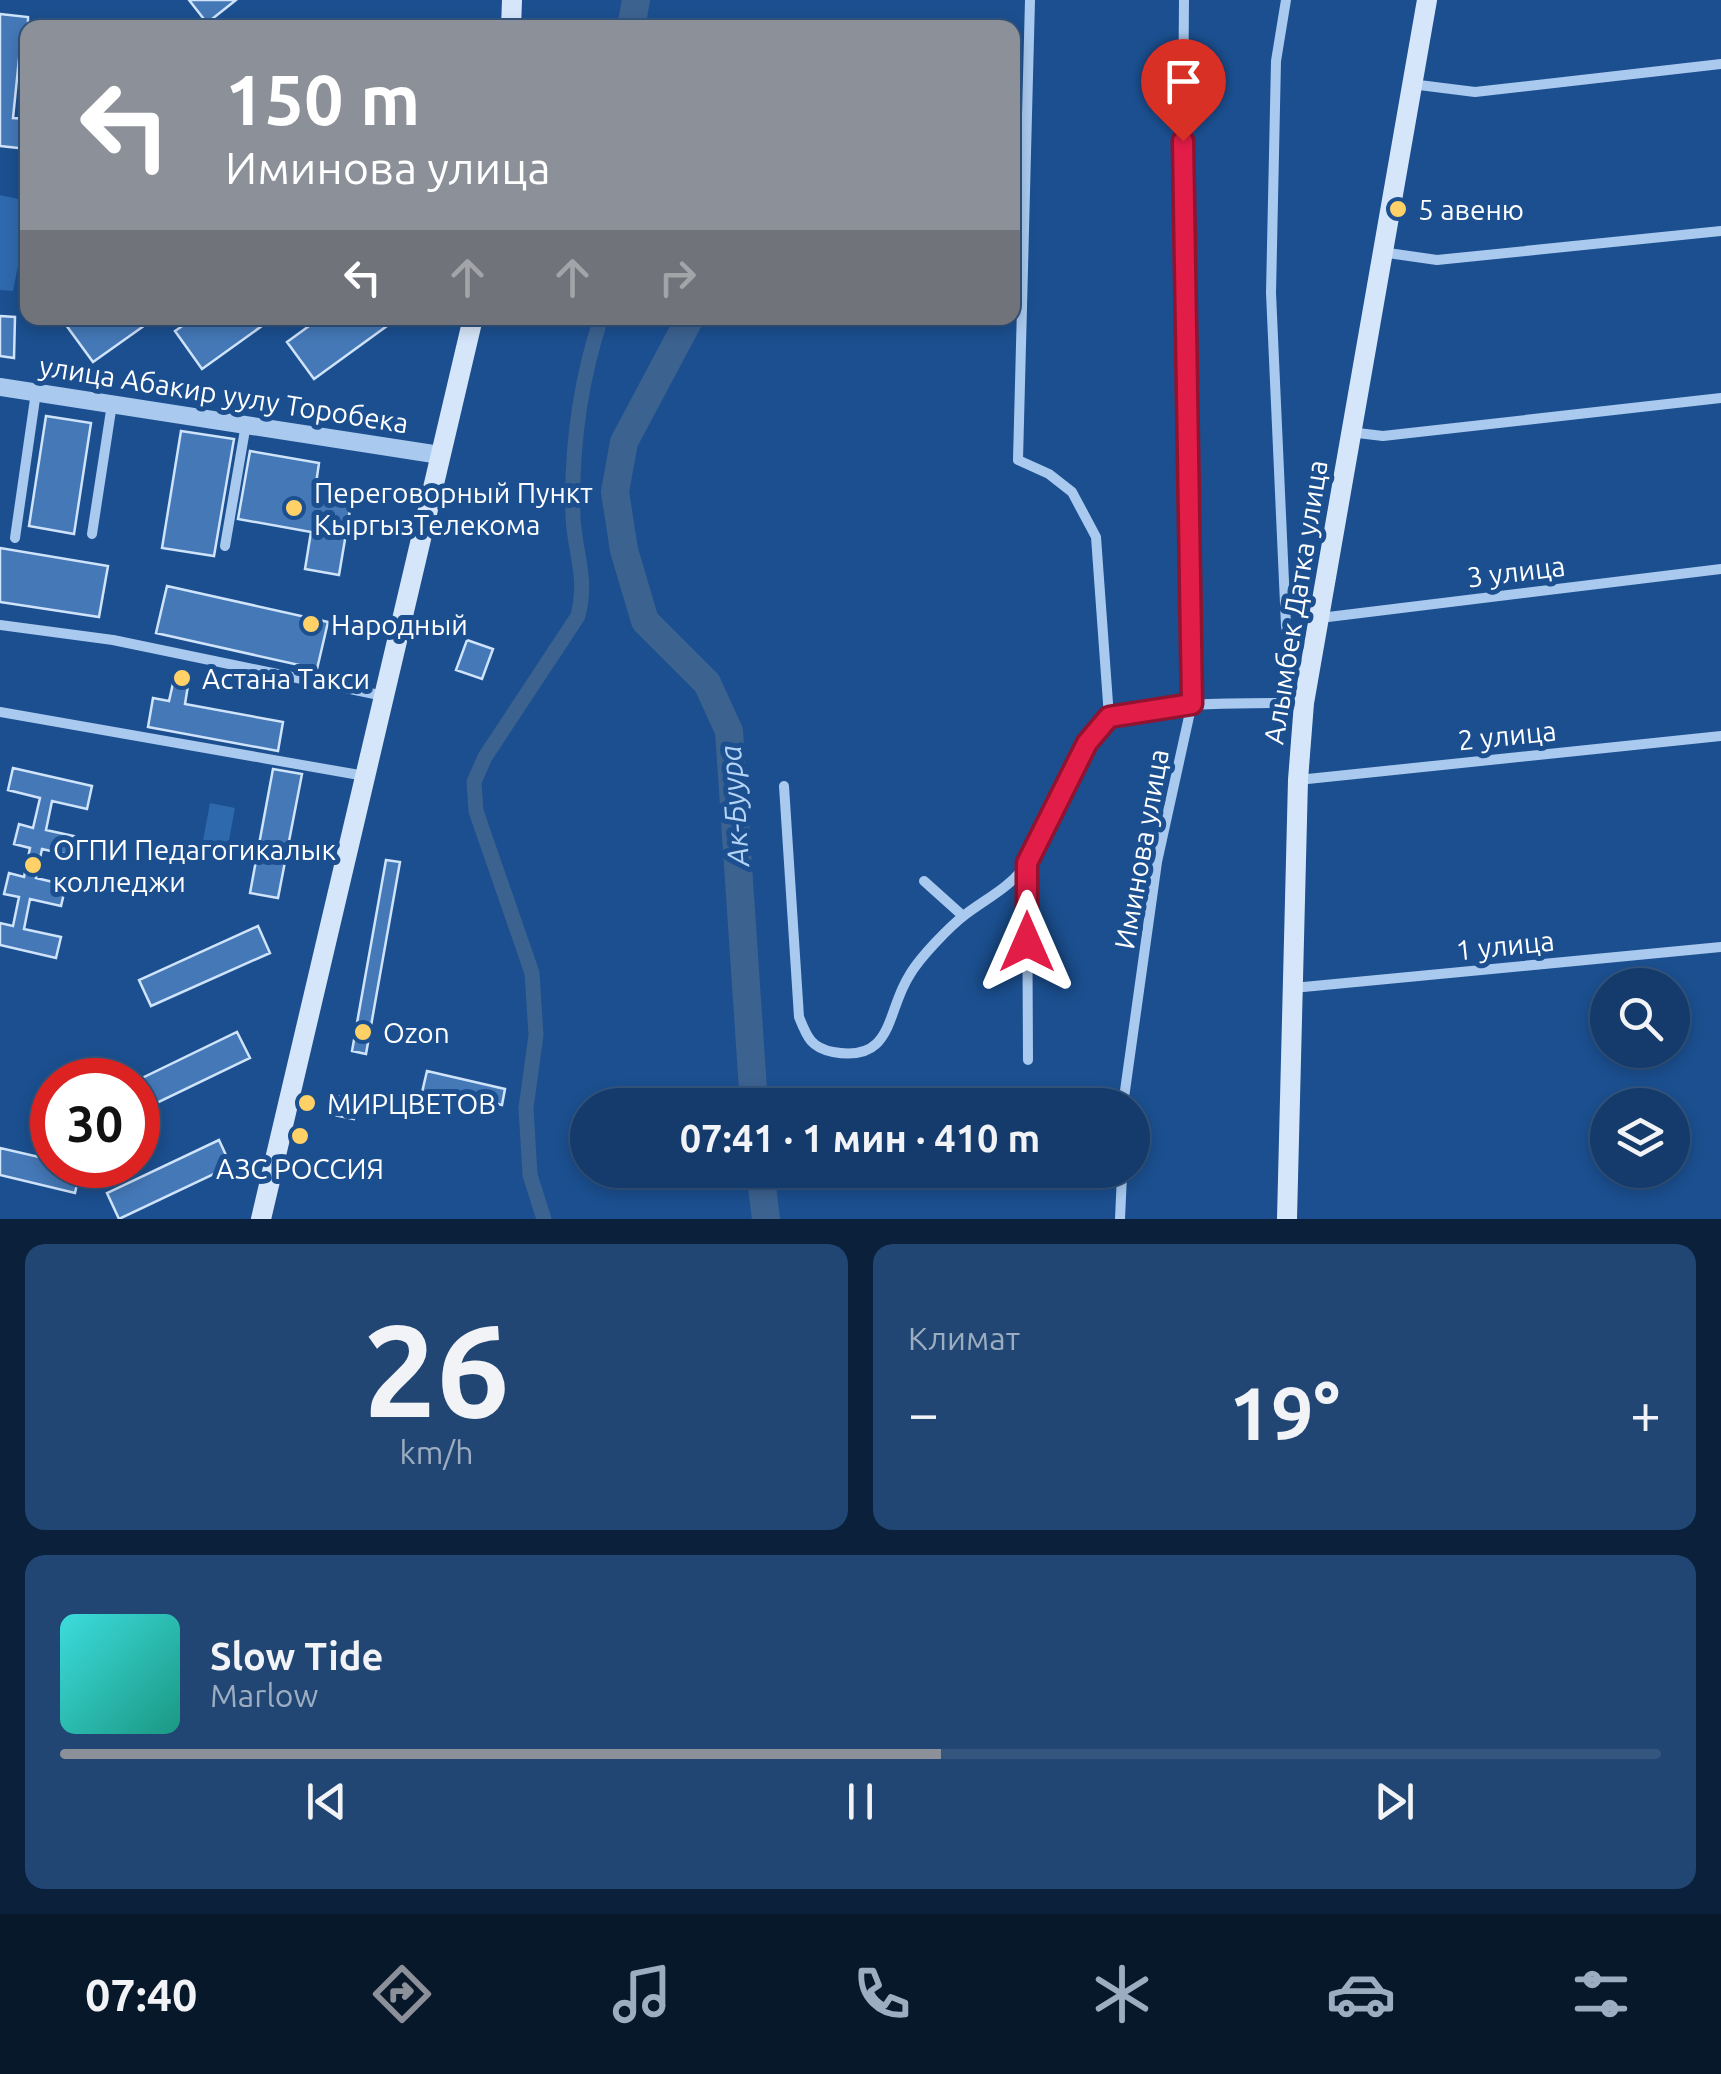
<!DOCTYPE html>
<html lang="ru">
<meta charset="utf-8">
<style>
:root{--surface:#143b6b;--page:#214673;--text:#f1f3f6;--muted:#9dadc1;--line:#33557e;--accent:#8c9099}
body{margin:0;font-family:Ubuntu,sans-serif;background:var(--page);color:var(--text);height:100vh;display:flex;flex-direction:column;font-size:38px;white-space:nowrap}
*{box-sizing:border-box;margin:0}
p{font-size:32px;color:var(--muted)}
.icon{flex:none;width:55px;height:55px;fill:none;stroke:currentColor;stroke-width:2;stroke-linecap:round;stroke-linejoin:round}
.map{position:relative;height:1219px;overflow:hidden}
.details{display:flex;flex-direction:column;gap:25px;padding:25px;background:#0b203b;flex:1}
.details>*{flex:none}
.guide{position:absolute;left:20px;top:20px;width:1000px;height:305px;border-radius:20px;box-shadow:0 5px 15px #0003,0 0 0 2px var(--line);background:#8c9099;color:#fff;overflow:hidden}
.controls{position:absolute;left:1590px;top:968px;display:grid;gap:20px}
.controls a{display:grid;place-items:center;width:100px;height:100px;border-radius:50%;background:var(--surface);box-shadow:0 5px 15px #0003,0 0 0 2px var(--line);font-size:50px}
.speed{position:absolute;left:30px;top:1058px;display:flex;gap:20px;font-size:50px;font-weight:700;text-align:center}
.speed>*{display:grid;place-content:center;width:130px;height:130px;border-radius:50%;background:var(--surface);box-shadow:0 5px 15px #0003,0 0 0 2px var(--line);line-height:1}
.speed .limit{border:15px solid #d22;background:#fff;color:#111}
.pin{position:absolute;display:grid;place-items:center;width:85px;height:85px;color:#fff;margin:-102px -42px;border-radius:50% 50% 50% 0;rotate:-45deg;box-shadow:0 0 10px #0007}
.pin .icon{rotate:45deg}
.me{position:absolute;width:110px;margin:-55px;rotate:0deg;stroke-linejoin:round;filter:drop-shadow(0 0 8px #0008)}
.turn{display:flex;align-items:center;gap:35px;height:210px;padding:0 40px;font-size:45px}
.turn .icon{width:130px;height:130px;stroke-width:2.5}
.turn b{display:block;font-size:70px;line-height:85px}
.lanes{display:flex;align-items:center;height:95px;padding:0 40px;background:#0003;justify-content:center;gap:50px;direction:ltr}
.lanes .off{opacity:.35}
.big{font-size:75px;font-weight:700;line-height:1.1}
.details .card{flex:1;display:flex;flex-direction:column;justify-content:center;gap:15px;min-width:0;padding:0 35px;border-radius:20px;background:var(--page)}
.details .dial{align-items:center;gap:0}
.dial b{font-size:130px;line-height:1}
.song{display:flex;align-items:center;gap:30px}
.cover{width:120px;height:120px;border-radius:15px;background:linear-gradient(135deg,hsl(180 70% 55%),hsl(170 70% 35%))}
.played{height:10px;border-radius:5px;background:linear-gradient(90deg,var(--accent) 55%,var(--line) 55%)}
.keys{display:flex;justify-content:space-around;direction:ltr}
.heat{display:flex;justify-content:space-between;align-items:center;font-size:55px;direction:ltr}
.details .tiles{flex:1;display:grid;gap:25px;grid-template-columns:1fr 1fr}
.card:last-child{grid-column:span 2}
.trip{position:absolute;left:570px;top:1088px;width:580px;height:100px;border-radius:50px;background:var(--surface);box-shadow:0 5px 15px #0003,0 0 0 2px var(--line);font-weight:700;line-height:100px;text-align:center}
.dock{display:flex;height:160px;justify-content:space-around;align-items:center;background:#08182b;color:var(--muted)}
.dock .icon{width:70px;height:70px}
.dock .current{color:var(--accent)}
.dock b{font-size:45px;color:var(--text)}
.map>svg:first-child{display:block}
.green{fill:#2e69ad}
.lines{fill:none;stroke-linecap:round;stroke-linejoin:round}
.canal{stroke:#3c6290;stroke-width:15}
.river{stroke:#3c6290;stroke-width:28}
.building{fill:#4478b7;stroke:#cfe3fa;stroke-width:2.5}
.minor{stroke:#a9c9ee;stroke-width:10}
.tertiary{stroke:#a9c9ee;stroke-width:18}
.secondary{stroke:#d6e6fa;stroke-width:20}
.route-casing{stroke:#92132f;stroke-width:25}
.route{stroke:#e11d48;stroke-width:18}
.poi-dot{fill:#ffd166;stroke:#1b4f8f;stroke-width:4}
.labels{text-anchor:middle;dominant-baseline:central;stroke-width:10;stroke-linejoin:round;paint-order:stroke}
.poi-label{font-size:28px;fill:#fff;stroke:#1b4f8f;text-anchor:start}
.street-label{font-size:28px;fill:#fff;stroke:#1b4f8f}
.water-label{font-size:30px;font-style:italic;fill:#b5d3f5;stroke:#1b4f8f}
</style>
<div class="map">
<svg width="1721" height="1219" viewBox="0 0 1721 1219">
<rect width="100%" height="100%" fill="#1b4f8f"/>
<path class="green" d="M0,195L27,201V221L13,291L0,290Z
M210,803L235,808L227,851L202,846Z"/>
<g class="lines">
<path class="canal" d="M544,1219L530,1175L526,1108L536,1035L532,973L476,811L474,782L485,757L578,616C588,577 575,555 573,517C571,450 580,382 601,318"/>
<path class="river" d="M631,28L636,0
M690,318L624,442L615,492L624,550L645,621L707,683L729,731L754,1105
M760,1170L766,1219"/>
</g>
<path class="building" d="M189,0H236L207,23Z
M0,14L28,17V60L19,59L13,118L28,119V149L0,146Z
M0,316L15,317L14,358L0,356Z
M77,318H155L93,362L66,325Z
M194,318H273L202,369L175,331Z
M320,318H398L314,379L287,342Z
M46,416L91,423L74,534L29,526Z
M181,431L234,439L214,556L162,548Z
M250,451L319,463L315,491L352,498L339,575L305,569L311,532L238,519Z
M0,548L108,566L99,617L0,602Z
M167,586L328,622L317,669L156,633Z
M467,640L493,649L482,679L456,670Z
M176,670L190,673L185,704L283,722L278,751L148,727L153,698L169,701Z
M13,768L92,786L87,809L52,801L46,830L78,837L73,856L42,849L36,878L66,885L61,906L30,899L24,929L61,937L56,958L0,945V923L13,926L19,897L4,894L9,873L24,877L30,848L14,844L19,824L33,828L40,798L8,790Z
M273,769L302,774L278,898L250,893Z
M386,860L400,862L366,1054L352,1051Z
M258,926L270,953L151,1006L139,980Z
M237,1032L250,1058L138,1112V1080Z
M427,1071L505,1089L502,1105L440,1091L437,1105L420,1101Z
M332,1095L359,1101L354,1119L329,1114Z
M219,1140L231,1166L119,1219L107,1193Z
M0,1148L52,1160V1165L81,1167L75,1193L0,1175Z"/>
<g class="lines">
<path class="minor" d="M1030,0L1018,460L1049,474L1072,492L1096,537L1109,717
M1286,0L1276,61L1271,293L1286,626L1291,653L1306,678
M1411,84L1475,92L1721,64
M1381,252L1437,260L1721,231
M1349,432L1383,436L1721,398
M92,534L112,404
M15,538L36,392
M225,546L246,424
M1320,618L1721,569
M0,625L113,640L384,696
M0,712L365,776
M1298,780L1721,736
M784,786L799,1017C807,1037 811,1048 833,1052C894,1063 886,1012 909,976C919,958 950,926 966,914C987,898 1009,888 1025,866C1054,823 1065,753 1107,720C1130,701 1268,703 1304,703
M1027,863L1028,1060
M924,881L963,916
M1293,988L1721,947
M1123,1105L1157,862L1192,703L1182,246L1184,0
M1119,1170L1122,1175L1120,1219"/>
<path class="tertiary" d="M0,387L440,455"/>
<path class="secondary" d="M511,28L512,0
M261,1219L473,318
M1287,1219L1298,780L1304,703L1427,0"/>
</g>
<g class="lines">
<g class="route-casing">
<path id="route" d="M1027,942V863L1087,743L1109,717L1192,704L1183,141"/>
</g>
<use href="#route" class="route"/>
</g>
<g class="poi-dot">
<circle cx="1398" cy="209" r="10"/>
<circle cx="294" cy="508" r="10"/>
<circle cx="311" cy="624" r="10"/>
<circle cx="182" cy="678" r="10"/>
<circle cx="33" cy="865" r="10"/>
<circle cx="363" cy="1032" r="10"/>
<circle cx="307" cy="1103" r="10"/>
<circle cx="300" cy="1136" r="10"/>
</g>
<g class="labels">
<g class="poi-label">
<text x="1418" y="209">5 авеню</text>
<text x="314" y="492">Переговорный Пункт<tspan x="314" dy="32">КыргызТелекома</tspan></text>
<text x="331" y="624">Народный</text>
<text x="202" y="678">Астана Такси</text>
<text x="53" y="849">ОГПИ Педагогикалык<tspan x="53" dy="32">колледжи</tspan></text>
<text x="383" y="1032">Ozon</text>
<text x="327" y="1103">МИРЦВЕТОВ</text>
<text x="300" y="1168" text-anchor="middle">АЗС РОССИЯ</text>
</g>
<g class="street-label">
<text transform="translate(224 394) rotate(9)">улица Абакир уулу Торобека</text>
<text transform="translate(1516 571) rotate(-7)">3 улица</text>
<text transform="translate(1295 602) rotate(-81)">Алымбек Датка улица</text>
<text transform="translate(1507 735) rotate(-6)">2 улица</text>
<text transform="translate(1141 849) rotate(-80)">Иминова улица</text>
<text transform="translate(1505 945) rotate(-6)">1 улица</text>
</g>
<g class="water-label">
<text transform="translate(734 806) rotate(-94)">Ак-Буура</text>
</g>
</g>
</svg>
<div class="controls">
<a><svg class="icon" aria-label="search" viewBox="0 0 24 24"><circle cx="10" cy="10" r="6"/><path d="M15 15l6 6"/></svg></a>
<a><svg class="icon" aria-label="layers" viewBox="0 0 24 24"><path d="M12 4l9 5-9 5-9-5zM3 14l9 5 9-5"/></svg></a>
</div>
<div class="speed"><div class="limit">30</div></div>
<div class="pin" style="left:1183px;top:141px;background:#d93025"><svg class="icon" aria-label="arrive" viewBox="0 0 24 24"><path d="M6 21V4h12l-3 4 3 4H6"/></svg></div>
<svg class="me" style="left:1027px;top:942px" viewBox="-20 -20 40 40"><path d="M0-17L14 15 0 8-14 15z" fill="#e11d48" stroke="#fff" stroke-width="4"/></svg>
<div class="trip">07:41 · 1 мин · 410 m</div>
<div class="guide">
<div class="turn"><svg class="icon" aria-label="left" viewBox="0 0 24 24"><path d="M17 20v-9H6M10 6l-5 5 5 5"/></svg><div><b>150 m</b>Иминова улица</div></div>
<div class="lanes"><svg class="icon" aria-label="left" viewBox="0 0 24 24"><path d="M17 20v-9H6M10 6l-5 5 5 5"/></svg><svg class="icon off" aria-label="ahead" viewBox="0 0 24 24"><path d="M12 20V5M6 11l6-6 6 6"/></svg><svg class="icon off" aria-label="ahead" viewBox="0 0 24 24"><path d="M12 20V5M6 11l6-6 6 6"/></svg><svg class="icon off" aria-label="right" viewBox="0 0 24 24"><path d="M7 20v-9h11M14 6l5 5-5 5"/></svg></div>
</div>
</div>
<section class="details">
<div class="tiles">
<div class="card dial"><b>26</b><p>km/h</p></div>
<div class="card"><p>Климат</p>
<div class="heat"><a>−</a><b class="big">19°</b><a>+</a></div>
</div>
<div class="card">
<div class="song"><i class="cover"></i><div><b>Slow Tide</b><p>Marlow</p></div></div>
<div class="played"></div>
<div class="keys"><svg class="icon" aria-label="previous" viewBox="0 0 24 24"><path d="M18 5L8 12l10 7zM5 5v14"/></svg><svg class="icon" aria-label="pause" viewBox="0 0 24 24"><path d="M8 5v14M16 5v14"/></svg><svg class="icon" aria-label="next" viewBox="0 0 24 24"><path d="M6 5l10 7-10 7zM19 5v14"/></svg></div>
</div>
</div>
</section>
<nav class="dock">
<b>07:40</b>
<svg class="icon current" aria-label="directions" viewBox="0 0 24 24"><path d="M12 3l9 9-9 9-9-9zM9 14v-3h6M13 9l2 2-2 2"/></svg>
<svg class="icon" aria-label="music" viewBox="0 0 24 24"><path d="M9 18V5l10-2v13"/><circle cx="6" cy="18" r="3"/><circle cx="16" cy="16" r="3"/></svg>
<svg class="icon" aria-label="phone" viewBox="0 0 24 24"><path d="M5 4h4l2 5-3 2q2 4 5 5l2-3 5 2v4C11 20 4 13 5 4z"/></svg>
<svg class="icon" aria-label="climate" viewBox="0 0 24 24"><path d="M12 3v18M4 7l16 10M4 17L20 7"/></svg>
<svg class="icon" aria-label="car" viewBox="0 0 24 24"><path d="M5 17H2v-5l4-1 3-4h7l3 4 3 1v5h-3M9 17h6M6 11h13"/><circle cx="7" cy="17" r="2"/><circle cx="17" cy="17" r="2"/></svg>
<svg class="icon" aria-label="filters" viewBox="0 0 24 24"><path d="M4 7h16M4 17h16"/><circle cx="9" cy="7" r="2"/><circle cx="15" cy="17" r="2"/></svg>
</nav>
